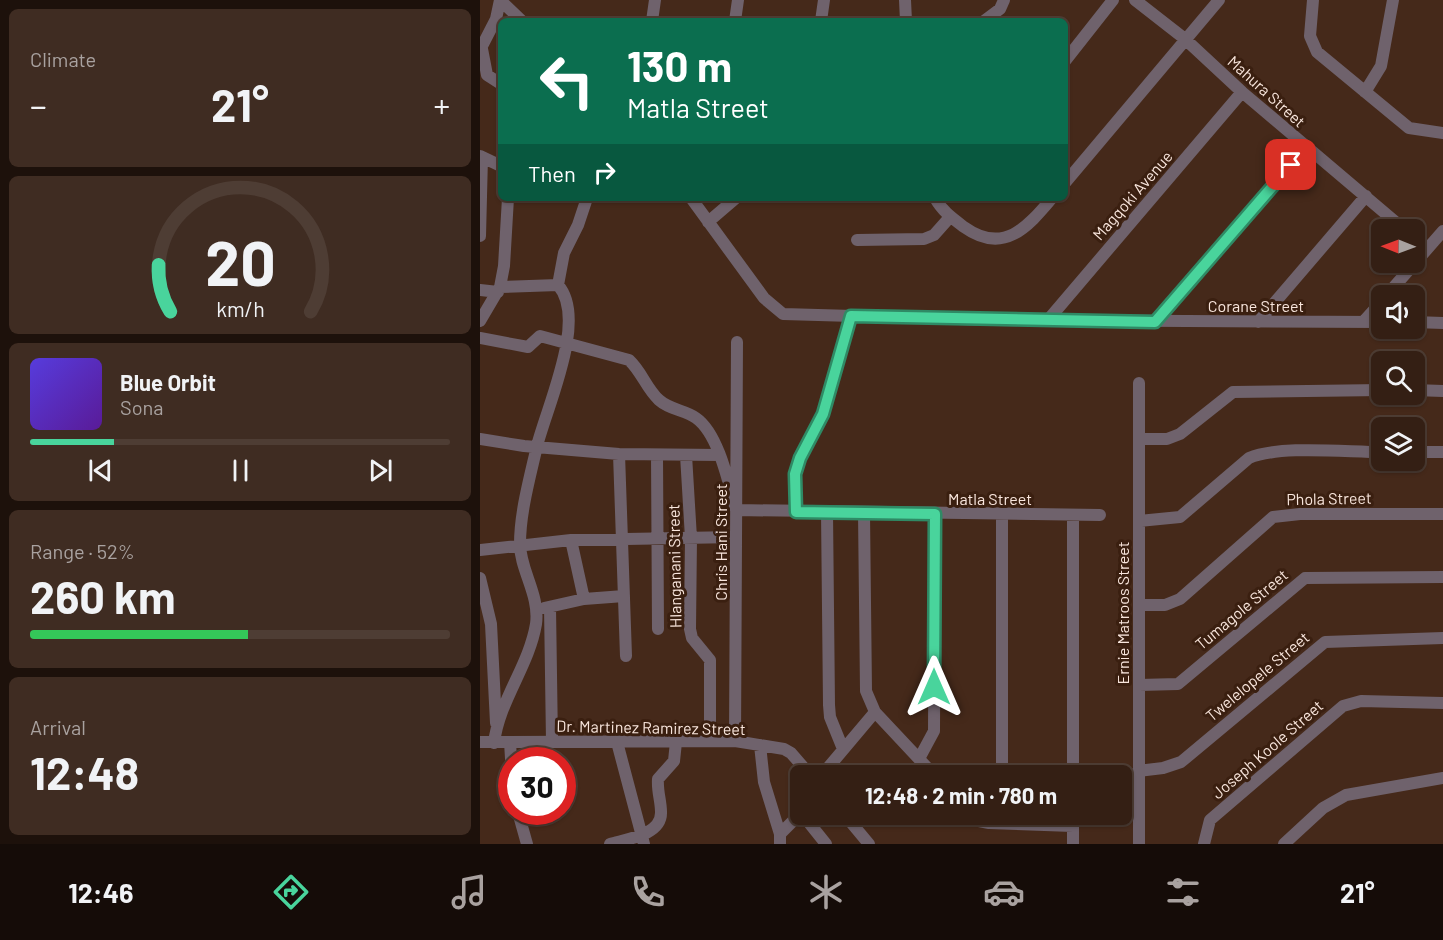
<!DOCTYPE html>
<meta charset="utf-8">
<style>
:root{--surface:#341f14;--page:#3f2c22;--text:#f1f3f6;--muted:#a9a2a0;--line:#4e3d34;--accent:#49d49c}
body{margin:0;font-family:Barlow,sans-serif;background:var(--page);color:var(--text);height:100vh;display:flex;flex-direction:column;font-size:22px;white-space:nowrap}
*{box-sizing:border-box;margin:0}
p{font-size:20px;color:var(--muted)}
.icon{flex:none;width:33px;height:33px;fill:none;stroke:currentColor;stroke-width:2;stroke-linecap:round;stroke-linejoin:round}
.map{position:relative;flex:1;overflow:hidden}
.drawer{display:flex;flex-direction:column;gap:9px;padding:9px;background:#1d110b;width:480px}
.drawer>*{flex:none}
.banner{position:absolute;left:18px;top:18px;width:570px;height:183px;border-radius:9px;box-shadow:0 2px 4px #0004,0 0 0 2px var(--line);background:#0b6e4f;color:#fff;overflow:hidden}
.needle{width:39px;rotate:271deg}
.buttons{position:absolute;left:891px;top:219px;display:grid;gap:12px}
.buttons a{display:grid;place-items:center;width:54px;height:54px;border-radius:9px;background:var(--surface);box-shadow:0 2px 4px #0004,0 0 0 2px var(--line);font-size:30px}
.speed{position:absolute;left:18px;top:747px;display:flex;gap:12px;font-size:30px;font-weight:700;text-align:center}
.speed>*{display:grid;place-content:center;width:78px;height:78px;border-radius:50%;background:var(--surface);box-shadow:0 2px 4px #0004,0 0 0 2px var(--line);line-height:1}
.speed .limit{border:9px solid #d22;background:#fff;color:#111}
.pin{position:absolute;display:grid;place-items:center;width:51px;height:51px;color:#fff;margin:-26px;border-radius:12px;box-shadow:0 3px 9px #0006}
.me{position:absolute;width:66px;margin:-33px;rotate:0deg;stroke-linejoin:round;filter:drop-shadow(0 0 4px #0008)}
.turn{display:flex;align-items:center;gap:21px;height:126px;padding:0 30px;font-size:27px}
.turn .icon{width:78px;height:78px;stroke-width:2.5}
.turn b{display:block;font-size:42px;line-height:51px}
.then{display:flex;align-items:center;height:57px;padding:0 30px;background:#0003;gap:12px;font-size:22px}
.big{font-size:45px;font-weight:700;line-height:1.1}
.drawer .widget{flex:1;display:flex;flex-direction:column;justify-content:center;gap:9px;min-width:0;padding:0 21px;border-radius:9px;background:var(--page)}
.drawer .dial{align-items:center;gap:0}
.dial svg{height:156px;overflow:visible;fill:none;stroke:var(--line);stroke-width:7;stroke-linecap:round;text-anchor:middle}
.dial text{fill:var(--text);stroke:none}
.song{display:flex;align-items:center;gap:18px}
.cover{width:72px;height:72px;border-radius:9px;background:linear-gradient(135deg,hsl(250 70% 55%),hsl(270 70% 35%))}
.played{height:6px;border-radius:3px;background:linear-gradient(90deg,var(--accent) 20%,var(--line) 20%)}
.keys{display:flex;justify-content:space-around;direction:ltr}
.heat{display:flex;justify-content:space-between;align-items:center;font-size:33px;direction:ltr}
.charge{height:9px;border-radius:4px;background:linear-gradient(90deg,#34c759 52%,var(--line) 0)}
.trip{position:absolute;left:310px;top:765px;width:342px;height:60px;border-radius:9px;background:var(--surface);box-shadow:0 2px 4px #0004,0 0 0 2px var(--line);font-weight:700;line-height:60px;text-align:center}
.menu{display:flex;height:96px;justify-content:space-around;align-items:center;background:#150c08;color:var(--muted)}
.menu .icon{width:42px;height:42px}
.menu .current{color:var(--accent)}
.menu b{font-size:27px;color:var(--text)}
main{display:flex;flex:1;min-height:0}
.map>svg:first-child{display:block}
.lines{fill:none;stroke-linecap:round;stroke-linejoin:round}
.minor{stroke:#6f626c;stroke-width:12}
.route-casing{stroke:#2f8a65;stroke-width:15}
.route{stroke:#49d49c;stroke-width:10}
.labels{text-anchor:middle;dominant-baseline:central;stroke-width:6;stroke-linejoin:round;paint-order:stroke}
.street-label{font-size:16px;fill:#f9e6dd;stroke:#3a1f10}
</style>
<main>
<section class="drawer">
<div class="widget"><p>Climate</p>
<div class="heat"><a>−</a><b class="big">21°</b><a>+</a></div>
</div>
<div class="widget dial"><svg viewBox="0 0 100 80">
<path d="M14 69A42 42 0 1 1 86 69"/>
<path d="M14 69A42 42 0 0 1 8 45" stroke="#49d49c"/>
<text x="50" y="56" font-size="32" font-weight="700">20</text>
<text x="50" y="72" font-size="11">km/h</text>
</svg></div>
<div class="widget">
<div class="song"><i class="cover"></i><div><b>Blue Orbit</b><p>Sona</p></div></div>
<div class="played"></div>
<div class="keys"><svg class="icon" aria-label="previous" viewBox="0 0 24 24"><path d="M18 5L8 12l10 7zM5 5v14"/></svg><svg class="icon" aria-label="pause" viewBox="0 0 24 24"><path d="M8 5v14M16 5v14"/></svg><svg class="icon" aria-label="next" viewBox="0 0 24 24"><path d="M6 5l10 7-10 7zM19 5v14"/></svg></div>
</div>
<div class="widget"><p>Range · 52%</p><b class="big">260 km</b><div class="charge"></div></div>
<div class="widget"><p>Arrival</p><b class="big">12:48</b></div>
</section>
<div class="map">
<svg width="963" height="844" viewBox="0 0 963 844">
<rect width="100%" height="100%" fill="#45291a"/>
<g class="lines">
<path class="minor" d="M20,0L42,21
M425,0L426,21
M655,0L705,39L762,92L925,230
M833,0L830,36L837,52L929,128L963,133
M172,21L175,0
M255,21L258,0
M341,21L344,0
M504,21L520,9L524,0
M2,49L7,75L21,84
M0,50L16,19L20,0
M585,61L633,0
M885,92L901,66L913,0
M0,156L21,166
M585,183L739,0
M211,198L284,298L303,314L513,320L902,322
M455,198C462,211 472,218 484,227C523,255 547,228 572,198
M228,222L256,198
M0,236L2,157
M934,237L947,248
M377,240L444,239L454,235L470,217
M78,285L84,253L98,225L107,198
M0,290L18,292
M906,296L963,231
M568,320L762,92
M0,321L20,287L24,266L28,198
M884,321L902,301
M675,322L826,147
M778,322L886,196
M934,322L963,323
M0,338L48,347L60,336L149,360C162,372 166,388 179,400C190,410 205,410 216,418C239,434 249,485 256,510L620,515
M659,383V844
M934,390L963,391
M0,439L44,446L139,454L240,455
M660,439H687L700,434L753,392L902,390
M934,452H963
M139,454L146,656
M177,455L178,629
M206,455L211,538L210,629L212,638L230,660V741
M316,512L315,474L320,457L343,414L371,316
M347,512L349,705L350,717L363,749
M384,513L386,691L395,712L455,776
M659,521L700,517L769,458C800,445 865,452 902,452
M91,540L104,599
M0,550L91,540L256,537
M0,578L11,624L16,723
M659,605H685L700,599L793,517L820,514H963
M70,607L72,742
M64,608L104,599L144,596
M659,685L698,684L825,578L963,577
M255,741L257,342
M0,742L255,741L304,749L311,753L331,776
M30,742L32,775
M137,742L164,844
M14,743C19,701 49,666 56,624C60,595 40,570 40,544C40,512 50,477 57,446C67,406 108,319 78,285L20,287
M280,745L284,782L300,834
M440,757L454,731L455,514
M658,771L683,768L701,762L845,642L963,638
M341,776L395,712
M522,776V514
M593,776V515
M38,812L47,844
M322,814L346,844
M364,814L389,844
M489,814L499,821L509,823L593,826
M593,814V844
M130,844C147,839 182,835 181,812C181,801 177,791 178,779L194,761L196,742
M300,844V834L321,813
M724,844L730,820L863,706L881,701L963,703
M804,844L843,808L866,795L963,778"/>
</g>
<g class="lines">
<g class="route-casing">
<path id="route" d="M454,687L455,514L316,512L315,474L320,458L343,414L371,316L675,322L811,165"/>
</g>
<use href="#route" class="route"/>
</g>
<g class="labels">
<g class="street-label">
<text transform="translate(787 91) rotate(42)">Mahura Street</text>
<text transform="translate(652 195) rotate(-49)">Magqoki Avenue</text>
<text x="776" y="305">Corane Street</text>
<text x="510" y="498">Matla Street</text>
<text transform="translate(849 498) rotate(-1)">Phola Street</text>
<text transform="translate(240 542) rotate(-90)">Chris Hani Street</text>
<text transform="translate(194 566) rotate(-91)">Hlanganani Street</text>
<text transform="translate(761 609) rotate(-40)">Tumagole Street</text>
<text transform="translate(642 613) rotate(-90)">Ernie Matroos Street</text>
<text transform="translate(777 676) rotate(-40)">Twelelopele Street</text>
<text transform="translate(171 727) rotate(1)">Dr. Martinez Ramirez Street</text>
<text transform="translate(787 749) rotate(-41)">Joseph Koole Street</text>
</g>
</g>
</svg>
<div class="buttons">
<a><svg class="needle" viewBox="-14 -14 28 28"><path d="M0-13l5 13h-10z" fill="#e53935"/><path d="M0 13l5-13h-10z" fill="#a9a2a0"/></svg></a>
<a><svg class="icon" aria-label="sound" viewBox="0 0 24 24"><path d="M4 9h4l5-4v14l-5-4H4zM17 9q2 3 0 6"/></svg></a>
<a><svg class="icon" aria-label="search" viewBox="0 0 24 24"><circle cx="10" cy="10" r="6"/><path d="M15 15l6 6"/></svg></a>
<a><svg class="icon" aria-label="layers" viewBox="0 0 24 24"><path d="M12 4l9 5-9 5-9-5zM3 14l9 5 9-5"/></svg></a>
</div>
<div class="speed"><div class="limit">30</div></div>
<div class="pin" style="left:811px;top:165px;background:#d93025"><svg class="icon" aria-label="arrive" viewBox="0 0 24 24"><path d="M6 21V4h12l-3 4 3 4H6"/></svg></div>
<svg class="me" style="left:454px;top:687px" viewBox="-20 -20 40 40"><path d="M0-17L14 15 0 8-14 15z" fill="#49d49c" stroke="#fff" stroke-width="4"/></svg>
<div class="trip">12:48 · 2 min · 780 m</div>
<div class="banner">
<div class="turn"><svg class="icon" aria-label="left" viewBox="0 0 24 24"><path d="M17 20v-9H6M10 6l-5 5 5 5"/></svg><div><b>130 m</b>Matla Street</div></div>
<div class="then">Then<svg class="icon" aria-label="right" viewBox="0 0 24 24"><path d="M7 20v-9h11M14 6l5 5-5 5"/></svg></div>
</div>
</div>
</main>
<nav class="menu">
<b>12:46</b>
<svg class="icon current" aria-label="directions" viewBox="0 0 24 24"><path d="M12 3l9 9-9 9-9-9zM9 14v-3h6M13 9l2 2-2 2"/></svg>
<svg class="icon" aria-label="music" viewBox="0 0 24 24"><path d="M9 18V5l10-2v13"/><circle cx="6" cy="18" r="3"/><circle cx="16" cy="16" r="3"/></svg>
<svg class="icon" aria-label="phone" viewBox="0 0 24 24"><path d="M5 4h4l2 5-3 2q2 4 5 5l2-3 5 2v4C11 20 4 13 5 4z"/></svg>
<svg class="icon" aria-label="climate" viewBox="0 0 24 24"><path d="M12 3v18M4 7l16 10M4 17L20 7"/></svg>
<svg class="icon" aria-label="car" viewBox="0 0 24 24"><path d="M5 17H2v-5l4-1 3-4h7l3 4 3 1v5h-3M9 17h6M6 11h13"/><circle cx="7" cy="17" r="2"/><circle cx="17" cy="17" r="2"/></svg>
<svg class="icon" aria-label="filters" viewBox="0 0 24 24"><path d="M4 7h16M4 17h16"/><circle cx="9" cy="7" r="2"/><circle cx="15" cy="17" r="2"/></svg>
<b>21°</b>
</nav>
